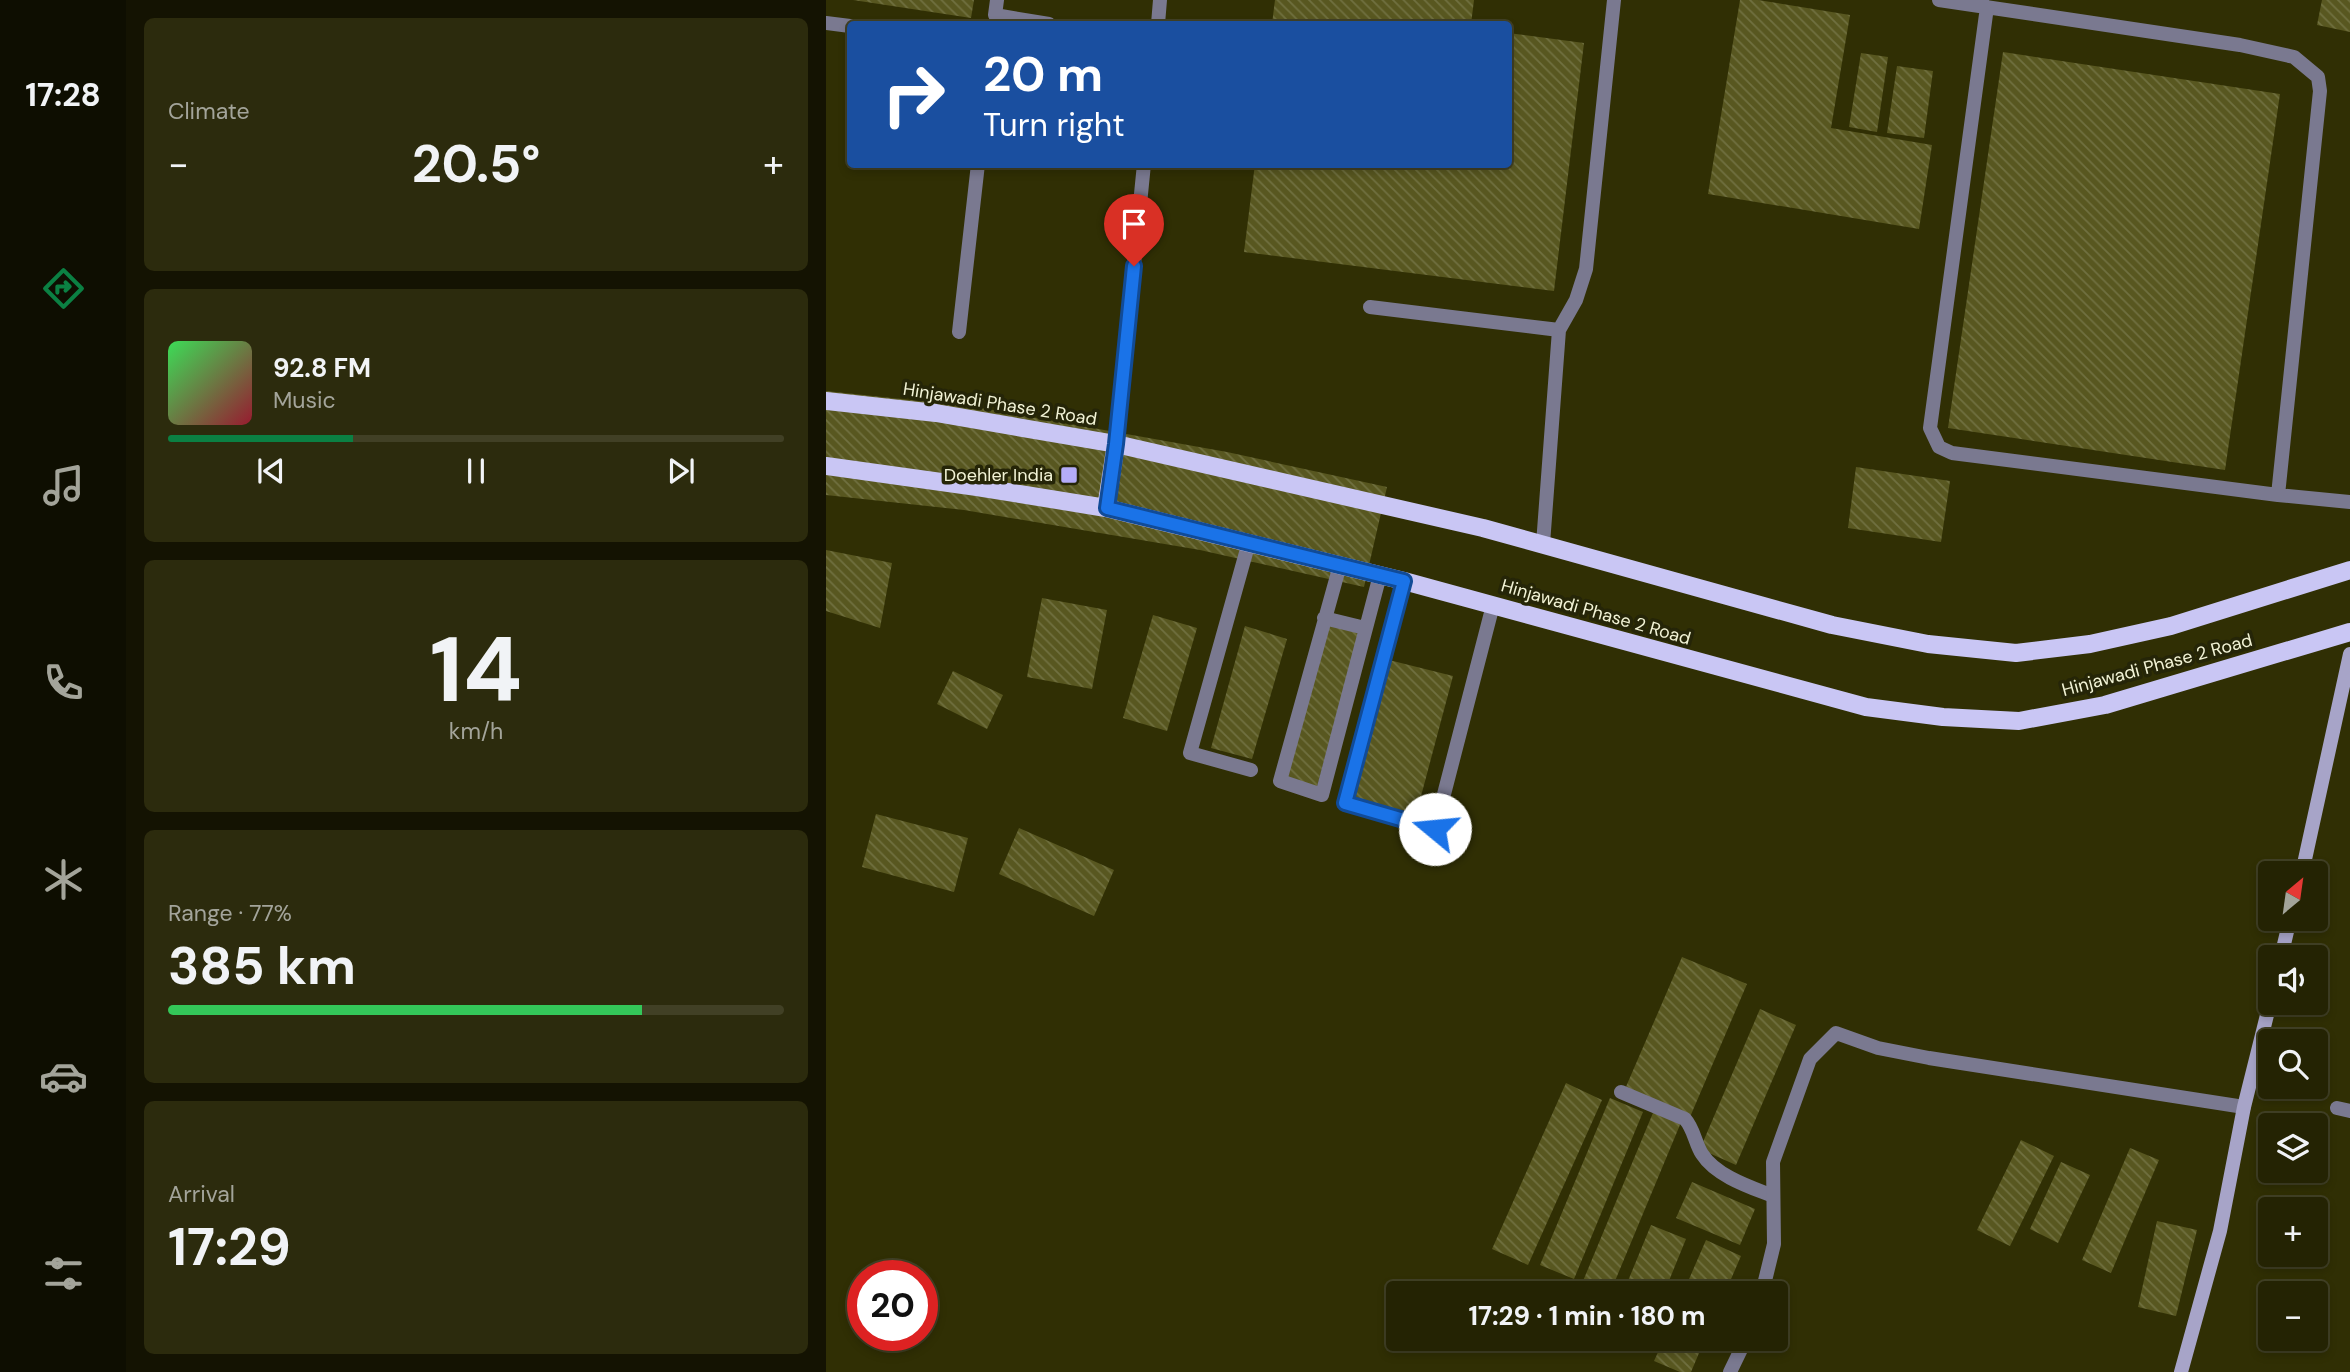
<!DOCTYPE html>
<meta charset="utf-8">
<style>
:root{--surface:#242303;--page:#2c2b0d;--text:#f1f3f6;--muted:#a3a49a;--line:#414025;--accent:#0b8043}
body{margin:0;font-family:"DM Sans",sans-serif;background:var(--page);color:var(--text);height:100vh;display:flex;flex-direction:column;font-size:26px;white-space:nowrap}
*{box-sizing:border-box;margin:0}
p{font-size:23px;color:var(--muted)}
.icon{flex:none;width:38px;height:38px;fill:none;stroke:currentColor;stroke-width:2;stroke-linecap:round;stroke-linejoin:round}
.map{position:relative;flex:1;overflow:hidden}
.details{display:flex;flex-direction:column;gap:18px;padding:18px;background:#141302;width:700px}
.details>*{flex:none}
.hud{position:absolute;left:21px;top:21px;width:665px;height:147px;border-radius:7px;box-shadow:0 4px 10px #0003,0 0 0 2px var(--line);background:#1a4fa0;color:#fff;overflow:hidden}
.needle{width:46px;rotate:29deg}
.buttons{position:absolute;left:1432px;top:861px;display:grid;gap:14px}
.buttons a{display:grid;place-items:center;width:70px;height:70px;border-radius:7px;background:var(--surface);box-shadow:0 4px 10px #0003,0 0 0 2px var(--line);font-size:35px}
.speed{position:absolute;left:21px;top:1260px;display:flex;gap:14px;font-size:35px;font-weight:700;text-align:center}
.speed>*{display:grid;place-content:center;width:91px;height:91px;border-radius:50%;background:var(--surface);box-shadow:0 4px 10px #0003,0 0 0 2px var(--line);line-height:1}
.speed .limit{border:10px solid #d22;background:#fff;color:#111}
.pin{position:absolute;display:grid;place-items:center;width:60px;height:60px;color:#fff;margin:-72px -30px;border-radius:50% 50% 50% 0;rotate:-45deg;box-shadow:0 0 7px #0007}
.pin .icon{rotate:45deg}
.me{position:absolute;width:77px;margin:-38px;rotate:287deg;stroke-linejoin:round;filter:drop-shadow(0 0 5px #0008)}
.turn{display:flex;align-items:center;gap:24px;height:147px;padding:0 21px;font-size:32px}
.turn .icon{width:91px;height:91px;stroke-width:2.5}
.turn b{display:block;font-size:49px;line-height:60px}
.big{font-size:52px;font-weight:700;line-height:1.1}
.details .card{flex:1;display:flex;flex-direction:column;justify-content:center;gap:10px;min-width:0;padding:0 24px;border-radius:10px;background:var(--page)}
.details .dial{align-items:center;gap:0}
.dial b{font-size:91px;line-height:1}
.song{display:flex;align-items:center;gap:21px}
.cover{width:84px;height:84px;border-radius:10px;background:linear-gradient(135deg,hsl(130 70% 55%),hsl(350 70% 35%))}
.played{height:7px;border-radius:4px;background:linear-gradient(90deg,var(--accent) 30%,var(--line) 30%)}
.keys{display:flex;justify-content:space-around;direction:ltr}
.heat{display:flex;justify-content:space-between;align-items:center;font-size:38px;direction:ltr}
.charge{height:10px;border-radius:5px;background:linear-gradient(90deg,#34c759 77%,var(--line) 0)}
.trip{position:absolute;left:560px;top:1281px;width:402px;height:70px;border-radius:7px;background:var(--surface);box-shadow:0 4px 10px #0003,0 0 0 2px var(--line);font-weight:700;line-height:70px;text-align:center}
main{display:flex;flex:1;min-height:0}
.tab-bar{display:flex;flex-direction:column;width:126px;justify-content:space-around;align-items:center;background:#0e0e01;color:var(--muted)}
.tab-bar .icon{width:49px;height:49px}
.tab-bar .current{color:var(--accent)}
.tab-bar b{font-size:32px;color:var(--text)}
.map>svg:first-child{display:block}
.building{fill:url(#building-back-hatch)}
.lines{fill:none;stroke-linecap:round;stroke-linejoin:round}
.lane{stroke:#7a7990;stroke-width:14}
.street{stroke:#7a7990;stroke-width:14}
.secondary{stroke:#a7a4c8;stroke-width:14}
.primary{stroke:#c9c6f4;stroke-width:18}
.route-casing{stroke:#114b97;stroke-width:18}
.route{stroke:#1a73e8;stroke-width:12}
.poi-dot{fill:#b4acf9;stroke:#252508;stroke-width:2.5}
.labels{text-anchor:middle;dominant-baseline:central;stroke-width:7;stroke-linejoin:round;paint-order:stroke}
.street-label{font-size:18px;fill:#f2f3d6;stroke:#252508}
.poi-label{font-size:18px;fill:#f2f3d6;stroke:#252508;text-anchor:end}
</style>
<main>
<nav class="tab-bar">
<b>17:28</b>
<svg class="icon current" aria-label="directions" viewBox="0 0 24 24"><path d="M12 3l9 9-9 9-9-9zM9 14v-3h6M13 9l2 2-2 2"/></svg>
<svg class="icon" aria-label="music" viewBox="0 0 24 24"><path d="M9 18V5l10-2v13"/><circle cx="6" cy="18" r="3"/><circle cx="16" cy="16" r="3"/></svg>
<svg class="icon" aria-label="phone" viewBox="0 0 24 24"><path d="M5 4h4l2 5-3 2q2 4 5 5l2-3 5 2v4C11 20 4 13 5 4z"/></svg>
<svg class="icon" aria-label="climate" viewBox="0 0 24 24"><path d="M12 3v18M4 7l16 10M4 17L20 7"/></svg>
<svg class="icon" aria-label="car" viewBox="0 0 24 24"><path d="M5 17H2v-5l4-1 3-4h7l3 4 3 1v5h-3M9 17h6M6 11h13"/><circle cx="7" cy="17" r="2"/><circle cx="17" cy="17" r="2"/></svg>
<svg class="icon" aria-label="filters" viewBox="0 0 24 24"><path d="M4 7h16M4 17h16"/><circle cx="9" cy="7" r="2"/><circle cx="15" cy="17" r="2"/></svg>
</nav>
<section class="details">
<div class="card"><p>Climate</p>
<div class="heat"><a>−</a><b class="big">20.5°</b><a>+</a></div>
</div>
<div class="card">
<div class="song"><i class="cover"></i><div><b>92.8 FM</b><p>Music</p></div></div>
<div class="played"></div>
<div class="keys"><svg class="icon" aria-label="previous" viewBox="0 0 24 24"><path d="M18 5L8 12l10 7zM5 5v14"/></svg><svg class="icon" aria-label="pause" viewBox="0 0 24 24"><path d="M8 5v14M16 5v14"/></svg><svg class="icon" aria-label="next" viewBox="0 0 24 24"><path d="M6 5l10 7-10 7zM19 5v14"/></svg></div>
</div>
<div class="card dial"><b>14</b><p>km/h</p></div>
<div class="card"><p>Range · 77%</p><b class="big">385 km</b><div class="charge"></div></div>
<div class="card"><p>Arrival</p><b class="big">17:29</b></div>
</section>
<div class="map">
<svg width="1524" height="1372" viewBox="0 0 1524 1372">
<defs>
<pattern id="building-back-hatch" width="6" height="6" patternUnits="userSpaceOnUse" patternTransform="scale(1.75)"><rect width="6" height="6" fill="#585720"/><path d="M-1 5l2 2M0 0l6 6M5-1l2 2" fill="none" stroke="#707040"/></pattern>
</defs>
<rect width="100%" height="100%" fill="#302f04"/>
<path class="building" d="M27,0H148L145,18Z
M449,0H648L645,24H446Z
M914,0H932L1024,15L1005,128L1106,145L1093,229L882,194Z
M1496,0H1524V32L1491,25Z
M682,33L758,43L728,291L418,252L429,164H682Z
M1177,52L1454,94L1399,470L1122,428Z
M1035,53L1062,57L1051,132L1023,127Z
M1071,66L1107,71L1098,138L1061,133Z
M0,391L150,407L401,452L561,487L538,587L374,550L138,510L0,495Z
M1030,467L1124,481L1115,542L1022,528Z
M0,550L66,563L54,628L0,611Z
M216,598L281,610L266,689L201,677Z
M327,615L371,628L341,731L297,718Z
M501,624L533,633L491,787L458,778Z
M419,626L461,639L426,759L385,748Z
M563,660L627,676L590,815L528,799Z
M127,671L177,695L161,729L111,704Z
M50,814L142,838L128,892L36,867Z
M193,828L288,870L268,916L173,874Z
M856,957L921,984L864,1117L799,1089Z
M934,1009L970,1025L910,1165L874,1149Z
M740,1083L776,1100L702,1265L666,1249Z
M784,1098L817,1112L748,1279L714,1265Z
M829,1108L856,1120L784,1293H752Z
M1195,1140L1228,1156L1184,1246L1151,1230Z
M1304,1148L1333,1160L1285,1273L1256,1260Z
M1235,1162L1264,1175L1232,1243L1204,1229Z
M866,1182L929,1209L914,1245L850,1218Z
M1331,1221L1371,1230L1350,1316L1312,1307Z
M825,1225L860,1239L838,1293H797Z
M880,1240L915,1256L899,1293H857Z
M838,1339H879L865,1372H854L828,1361Z"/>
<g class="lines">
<path class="lane" d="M171,0L169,15L223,24
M1113,0L1414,45L1468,57L1492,77L1494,91L1452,495
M1161,7L1104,428L1113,447L1126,453L1452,495L1524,502
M0,23L24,26
M544,307L733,330
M133,332L152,164
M423,542L364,753L425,770
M717,544L733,330L750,300L760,269L788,0
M514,565L454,781L496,795L554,575
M578,581L519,803L609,829L667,605
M498,618L539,628
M795,1092L859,1119C868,1129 869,1143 876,1154C890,1176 924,1187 947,1196
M1511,1108L1524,1111"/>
<path class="street" d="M332,24L334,0
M290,444L318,164
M936,1293L948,1244L947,1162L984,1059L1010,1033L1052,1048L1103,1058L1418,1107
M904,1372L920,1339"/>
<path class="secondary" d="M1476,873L1524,654
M1455,957L1464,919
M1355,1372L1394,1231L1418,1107L1444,1003"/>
<path class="primary" d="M0,401L110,413L290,444L657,528L1006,625L1102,644L1190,653L1264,644L1345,626L1524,570
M0,466L151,487L280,508L578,581L1040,707L1117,717L1193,721L1279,705L1524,632
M280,508L290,444"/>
</g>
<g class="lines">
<g class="route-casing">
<path id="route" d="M308,266L290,444L281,508L578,581L519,803L609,829"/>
</g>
<use href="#route" class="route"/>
</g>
<rect class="poi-dot" x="234" y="466" width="18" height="18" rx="3.5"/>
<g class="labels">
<g class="street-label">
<text transform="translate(174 404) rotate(9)">Hinjawadi Phase 2 Road</text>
<text transform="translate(770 612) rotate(16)">Hinjawadi Phase 2 Road</text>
<text transform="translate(1331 665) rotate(-15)">Hinjawadi Phase 2 Road</text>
</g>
<g class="poi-label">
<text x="227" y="475">Doehler India</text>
</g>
</g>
</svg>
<div class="buttons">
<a><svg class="needle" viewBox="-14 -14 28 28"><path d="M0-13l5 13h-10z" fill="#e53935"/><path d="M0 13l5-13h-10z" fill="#a3a49a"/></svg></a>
<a><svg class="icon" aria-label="sound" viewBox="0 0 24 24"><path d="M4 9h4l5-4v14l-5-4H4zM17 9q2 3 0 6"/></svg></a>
<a><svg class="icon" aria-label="search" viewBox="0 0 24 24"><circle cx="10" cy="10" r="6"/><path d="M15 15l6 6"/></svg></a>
<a><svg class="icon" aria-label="layers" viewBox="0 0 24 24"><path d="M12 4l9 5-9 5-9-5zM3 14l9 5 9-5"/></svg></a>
<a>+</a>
<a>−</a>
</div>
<div class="speed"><div class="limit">20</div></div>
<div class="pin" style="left:308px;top:266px;background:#d93025"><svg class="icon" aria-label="arrive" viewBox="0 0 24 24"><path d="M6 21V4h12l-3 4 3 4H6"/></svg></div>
<svg class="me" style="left:609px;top:829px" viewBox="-20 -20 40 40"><circle r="19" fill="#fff"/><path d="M0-13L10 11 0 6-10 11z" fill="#1a73e8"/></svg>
<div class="trip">17:29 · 1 min · 180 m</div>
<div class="hud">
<div class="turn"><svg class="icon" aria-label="right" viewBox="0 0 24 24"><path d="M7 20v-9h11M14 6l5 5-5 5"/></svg><div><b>20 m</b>Turn right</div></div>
</div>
</div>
</main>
